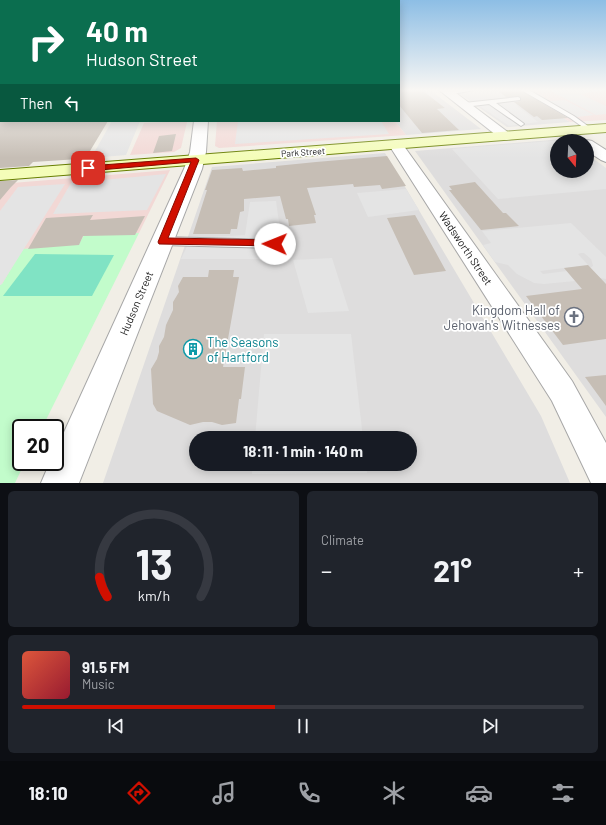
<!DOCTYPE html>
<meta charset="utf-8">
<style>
:root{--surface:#171b24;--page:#20242c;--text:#f1f3f6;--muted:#9ea1a6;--line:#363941;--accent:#d00f00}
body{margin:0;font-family:Barlow,sans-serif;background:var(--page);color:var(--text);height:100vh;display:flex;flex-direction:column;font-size:15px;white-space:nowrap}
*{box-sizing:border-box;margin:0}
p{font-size:13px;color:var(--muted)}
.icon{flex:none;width:22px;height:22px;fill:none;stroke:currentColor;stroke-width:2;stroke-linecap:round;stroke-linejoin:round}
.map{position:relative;height:483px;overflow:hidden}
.drawer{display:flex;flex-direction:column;gap:8px;padding:8px;background:#0d0f14;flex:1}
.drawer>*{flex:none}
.banner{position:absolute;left:0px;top:0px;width:400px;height:122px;box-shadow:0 2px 10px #0003;background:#0b6e4f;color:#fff;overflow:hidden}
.needle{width:26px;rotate:162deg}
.controls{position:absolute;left:550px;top:134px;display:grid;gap:8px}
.controls a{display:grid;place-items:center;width:44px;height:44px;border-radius:50%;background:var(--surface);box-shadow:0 2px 10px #0003;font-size:20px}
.speed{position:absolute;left:12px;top:419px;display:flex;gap:8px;font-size:20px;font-weight:700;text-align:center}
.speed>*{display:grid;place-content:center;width:52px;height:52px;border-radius:50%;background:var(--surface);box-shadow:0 2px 10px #0003;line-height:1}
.speed .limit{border:2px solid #111;border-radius:6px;background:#fff;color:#111}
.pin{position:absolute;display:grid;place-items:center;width:34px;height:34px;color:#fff;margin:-17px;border-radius:8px;box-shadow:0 2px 6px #0006}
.me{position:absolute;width:44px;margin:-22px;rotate:271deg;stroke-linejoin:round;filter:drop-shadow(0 0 3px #0008)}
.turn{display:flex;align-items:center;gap:14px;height:84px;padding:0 20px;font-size:18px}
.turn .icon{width:52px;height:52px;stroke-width:2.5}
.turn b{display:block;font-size:28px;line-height:34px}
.then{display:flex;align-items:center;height:38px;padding:0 20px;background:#0003;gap:8px;font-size:15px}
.big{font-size:30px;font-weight:700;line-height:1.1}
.drawer .tile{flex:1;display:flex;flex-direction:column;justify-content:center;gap:6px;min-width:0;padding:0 14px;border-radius:6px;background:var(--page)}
.drawer .dial{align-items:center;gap:0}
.dial svg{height:104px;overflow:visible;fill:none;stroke:var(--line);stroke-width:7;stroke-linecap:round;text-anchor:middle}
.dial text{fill:var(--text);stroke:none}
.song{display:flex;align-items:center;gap:12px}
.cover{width:48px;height:48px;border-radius:6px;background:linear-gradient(135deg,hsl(10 70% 55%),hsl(350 70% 35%))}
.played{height:4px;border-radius:2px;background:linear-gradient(90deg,var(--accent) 45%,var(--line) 45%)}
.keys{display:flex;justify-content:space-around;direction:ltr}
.heat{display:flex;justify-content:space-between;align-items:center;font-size:22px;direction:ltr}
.drawer .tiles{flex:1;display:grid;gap:8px;grid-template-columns:1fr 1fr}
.tile:last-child{grid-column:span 2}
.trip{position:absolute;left:189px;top:431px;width:228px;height:40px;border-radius:20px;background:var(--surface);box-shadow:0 2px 10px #0003;font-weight:700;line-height:40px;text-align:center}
.tab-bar{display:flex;height:64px;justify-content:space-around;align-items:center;background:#090b0e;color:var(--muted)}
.tab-bar .icon{width:28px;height:28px}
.tab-bar .current{color:var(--accent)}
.tab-bar b{font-size:18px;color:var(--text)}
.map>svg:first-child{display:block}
.residential{fill:#dedddd;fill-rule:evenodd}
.commercial{fill:#f2d8d5}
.park{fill:#c2fccb}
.pitch{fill:#80e3c4}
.parking{fill:#e4e4e4}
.building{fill:#c6beb5}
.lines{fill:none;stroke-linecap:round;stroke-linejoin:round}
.service-casing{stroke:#a7a7a7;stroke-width:2}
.minor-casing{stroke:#a7a7a7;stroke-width:2}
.tertiary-casing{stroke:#a7a7a7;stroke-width:2}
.secondary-casing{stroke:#677e00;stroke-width:2}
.service{fill:#fff;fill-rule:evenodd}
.minor{fill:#fff;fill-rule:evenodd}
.tertiary{fill:#fff;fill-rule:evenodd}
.secondary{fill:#f4fdb8;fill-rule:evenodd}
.route{fill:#d00f00;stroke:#870a00}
.labels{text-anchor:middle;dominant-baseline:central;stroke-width:3.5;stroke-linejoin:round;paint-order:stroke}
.far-street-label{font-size:9px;fill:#202020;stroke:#fff}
.street-label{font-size:11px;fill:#202020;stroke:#fff}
.near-worship-label{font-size:13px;fill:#5b616d;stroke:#fff;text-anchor:end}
.near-culture-label{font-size:13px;fill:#0d838f;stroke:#fff;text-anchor:start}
</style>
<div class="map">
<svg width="606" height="483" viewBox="0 0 606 483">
<rect width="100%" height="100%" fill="#f1eee6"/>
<path class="residential" d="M399,90H430L481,129L406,135L395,121H399Z
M454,90H515L570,122L507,127Z
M563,139L566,141H557V171L606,170V417L415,151Z
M385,153L541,416L570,483H103L212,167ZM196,438H410V464H196Z"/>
<path class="commercial" d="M515,90H606V120L570,122Z
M217,121H395L406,135L219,148L215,146Z
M164,122H187L181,148L174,152L130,155L144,123Z
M170,170L139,233L84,235L79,244L24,249L2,284H0V184Z"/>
<path class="park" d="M139,233L42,428H21V462H25L15,483H0V284H2L23,249L79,244L84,235Z"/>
<path class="pitch" d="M35,254L114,255L92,296H3Z"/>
<path class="parking" d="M515,90H531L550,101L565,100L594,115L569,118L544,103L539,104Z
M549,90H605L580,94L606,106V114L596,115Z
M520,97L527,100L516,102L517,106L538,122L509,126L474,102Z
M112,121H140L126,155L91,158Z
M238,121H381L389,134L235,144Z
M564,140L569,141H557V171H587V154L606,168V189L498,199L452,149Z
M166,174L147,210L53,214L71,183Z
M65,184L1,285H0V211L18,187Z
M406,189L419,210L368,217L357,193Z
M276,201L284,259H181L191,238L245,235L250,202Z
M571,223L606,257V279L600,278L590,268L593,266L591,259L584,253H581L578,254L588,265L540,271L543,274L567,271L575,281L544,284L534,283L517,274L508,265L495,262L483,245L491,243L482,231Z
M332,258L349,311L308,313L293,260Z
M264,334H351L363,438H255Z
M253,464H366L367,473L252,474Z"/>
<path class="building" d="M399,90L423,91L445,108L437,109L459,130L422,133L399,105Z
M497,90H520L568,118L542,120L537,116L534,117L514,102L521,101V97H506Z
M0,121H108L90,151L83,152L79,159L33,162L29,166L0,168Z
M176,134L172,151L153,153L159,136Z
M387,156L406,186L382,189L380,185L354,187L353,184L307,188L316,215H314L316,223L289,226L288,219H286L280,196L244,199V211L240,212L237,229H231L230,234H193L207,190H205L212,170L242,168L243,171L276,168V166L316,162Z
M18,180L11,187L0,200V181Z
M475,182L503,213H506L519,226L481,230L449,190H452L449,186Z
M93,215L90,220L145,216L135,235L83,236L79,245L28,249L46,218Z
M415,215L435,251L446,271L414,275L387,218Z
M588,265L606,284V339L563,345L526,296L582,289L564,268Z
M209,270H234L233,277H239L223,367H245L241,399H239L236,423L222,425L212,422H203L190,425L157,411L153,404L151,369L157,359L159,352V346L164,337L166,325L173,310V302L179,292L178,286L183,277H208Z
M606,375V406L585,377Z"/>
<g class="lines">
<g class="service-casing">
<path id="service" d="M455,90H474L447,95L444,93Z
M521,90H529L574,116L592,129L587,130L570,118Z
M518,97L520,98V100L496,103L523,123L524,124L521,126L489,104L464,107L461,105L464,103Z
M162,237L275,240L279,241L280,244L279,247L275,248L162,245L158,244L157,241L158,238Z"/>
</g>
<g class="minor-casing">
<path id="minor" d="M439,90H452L513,136L511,139L506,140L501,139Z
M587,140L592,141L606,150V162L601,160L587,151V141H582Z
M396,141L401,142L572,381L606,443V483H591L552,401L389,145L391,142Z"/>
</g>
<g class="tertiary-casing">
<path id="tertiary" d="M194,121H208L206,152L202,169L79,483H41L50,462H55V452L184,169L190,152Z"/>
</g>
<g class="secondary-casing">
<path id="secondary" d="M606,124V132L0,180V170Z"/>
</g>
<use href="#service" class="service"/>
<use href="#minor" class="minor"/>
<use href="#tertiary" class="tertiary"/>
<use href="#secondary" class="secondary"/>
</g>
<linearGradient id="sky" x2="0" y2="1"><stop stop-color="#8dbee5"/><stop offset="0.57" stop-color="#f9f7f4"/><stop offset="1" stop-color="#f9f7f4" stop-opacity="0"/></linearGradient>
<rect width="606" height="158" fill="url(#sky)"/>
<path class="route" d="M196,158L199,160L168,238L275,240L279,241L280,244L279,246L159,244L158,242L191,162L88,171L84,168L88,166Z"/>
<defs>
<g id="church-ring" transform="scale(1)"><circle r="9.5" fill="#fff" stroke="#6b7280" stroke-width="1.5"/><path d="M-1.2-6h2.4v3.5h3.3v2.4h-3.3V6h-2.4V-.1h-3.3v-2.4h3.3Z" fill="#6b7280"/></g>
<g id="building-ring" transform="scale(1)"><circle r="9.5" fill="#fff" stroke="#0f9aa8" stroke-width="1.5"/><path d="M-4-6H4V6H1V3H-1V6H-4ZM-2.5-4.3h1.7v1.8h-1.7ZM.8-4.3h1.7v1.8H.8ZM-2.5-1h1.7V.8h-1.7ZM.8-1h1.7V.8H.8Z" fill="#0f9aa8"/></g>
</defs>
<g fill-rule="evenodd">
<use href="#church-ring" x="574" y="317"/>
<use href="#building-ring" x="193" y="349"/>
</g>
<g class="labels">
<g class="far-street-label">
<text transform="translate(303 152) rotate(-4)">Park Street</text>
</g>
<g class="street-label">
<text transform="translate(466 248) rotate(56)">Wadsworth Street</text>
<text transform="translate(136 303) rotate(-67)">Hudson Street</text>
</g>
<g class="near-worship-label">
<text x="560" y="310">Kingdom Hall of<tspan x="560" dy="15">Jehovah's Witnesses</tspan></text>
</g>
<g class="near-culture-label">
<text x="207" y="342">The Seasons<tspan x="207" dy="15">of Hartford</tspan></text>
</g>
</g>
</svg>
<div class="controls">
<a><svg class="needle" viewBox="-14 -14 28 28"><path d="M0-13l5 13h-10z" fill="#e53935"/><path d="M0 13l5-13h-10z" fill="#9ea1a6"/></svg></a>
</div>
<div class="speed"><div class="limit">20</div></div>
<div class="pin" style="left:88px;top:168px;background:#d93025"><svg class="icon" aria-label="arrive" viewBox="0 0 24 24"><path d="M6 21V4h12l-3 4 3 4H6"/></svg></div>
<svg class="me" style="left:275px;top:244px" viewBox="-20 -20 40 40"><circle r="19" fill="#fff"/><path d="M0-13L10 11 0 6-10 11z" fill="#d00f00"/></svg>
<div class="trip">18:11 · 1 min · 140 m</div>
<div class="banner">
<div class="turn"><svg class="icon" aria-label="right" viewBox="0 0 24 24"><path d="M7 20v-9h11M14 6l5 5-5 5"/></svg><div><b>40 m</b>Hudson Street</div></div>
<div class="then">Then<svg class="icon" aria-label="left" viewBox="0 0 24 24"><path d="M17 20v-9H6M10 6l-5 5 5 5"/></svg></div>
</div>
</div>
<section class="drawer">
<div class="tiles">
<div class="tile dial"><svg viewBox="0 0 100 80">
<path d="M14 69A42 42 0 1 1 86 69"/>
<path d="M14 69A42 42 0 0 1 8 54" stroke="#d00f00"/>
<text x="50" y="56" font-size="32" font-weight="700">13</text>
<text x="50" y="72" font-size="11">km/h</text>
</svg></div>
<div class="tile"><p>Climate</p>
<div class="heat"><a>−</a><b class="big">21°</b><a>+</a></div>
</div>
<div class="tile">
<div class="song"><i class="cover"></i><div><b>91.5 FM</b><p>Music</p></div></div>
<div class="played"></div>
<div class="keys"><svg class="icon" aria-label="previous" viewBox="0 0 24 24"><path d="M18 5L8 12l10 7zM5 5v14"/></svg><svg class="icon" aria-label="pause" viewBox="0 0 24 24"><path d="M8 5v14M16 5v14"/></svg><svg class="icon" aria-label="next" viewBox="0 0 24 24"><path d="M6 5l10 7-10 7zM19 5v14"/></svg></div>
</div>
</div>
</section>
<nav class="tab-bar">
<b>18:10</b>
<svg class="icon current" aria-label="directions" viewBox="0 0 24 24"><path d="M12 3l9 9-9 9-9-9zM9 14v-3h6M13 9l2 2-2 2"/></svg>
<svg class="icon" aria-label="music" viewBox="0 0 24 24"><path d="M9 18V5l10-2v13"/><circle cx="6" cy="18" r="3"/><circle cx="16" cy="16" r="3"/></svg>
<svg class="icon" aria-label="phone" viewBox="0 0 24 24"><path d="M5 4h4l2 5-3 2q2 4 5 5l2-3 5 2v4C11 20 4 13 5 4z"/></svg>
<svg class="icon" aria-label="climate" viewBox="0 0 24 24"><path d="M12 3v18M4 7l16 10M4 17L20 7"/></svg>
<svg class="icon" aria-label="car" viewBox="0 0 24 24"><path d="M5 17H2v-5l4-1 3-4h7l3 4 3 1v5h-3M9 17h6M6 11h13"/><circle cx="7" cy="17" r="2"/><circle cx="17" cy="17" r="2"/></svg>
<svg class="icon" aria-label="filters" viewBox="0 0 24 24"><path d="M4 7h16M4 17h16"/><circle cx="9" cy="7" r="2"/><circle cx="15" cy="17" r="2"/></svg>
</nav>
